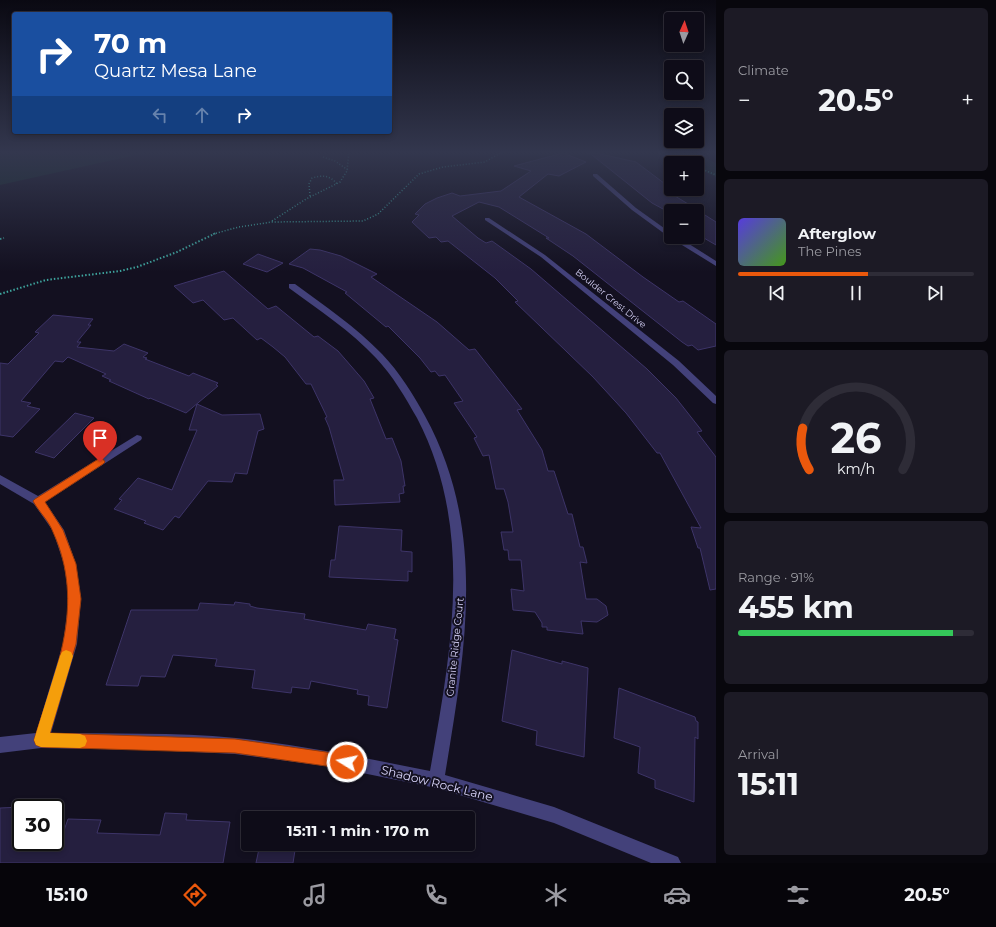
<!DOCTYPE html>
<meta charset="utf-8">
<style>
:root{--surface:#0e0c18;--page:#1c1a25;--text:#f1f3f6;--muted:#9b9ba2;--line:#2e2c37;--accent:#ea580c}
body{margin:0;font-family:Montserrat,sans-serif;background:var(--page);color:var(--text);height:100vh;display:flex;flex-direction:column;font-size:15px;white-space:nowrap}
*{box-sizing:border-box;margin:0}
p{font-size:13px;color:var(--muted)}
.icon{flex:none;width:22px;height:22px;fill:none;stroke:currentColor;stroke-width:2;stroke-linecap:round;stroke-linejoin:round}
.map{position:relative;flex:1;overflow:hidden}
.side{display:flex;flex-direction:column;gap:8px;padding:8px;background:#08070d;width:280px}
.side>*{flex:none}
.guide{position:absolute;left:12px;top:12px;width:380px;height:122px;border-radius:4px;box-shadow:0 2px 6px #0003,0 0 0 1px var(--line);background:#1a4fa0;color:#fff;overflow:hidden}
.needle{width:26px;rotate:3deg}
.controls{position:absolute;left:664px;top:12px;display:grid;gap:8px}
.controls a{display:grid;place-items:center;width:40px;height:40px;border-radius:4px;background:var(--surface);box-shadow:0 2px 6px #0003,0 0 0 1px var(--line);font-size:20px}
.speed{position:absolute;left:12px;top:799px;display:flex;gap:8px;font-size:20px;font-weight:700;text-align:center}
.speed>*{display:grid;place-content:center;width:52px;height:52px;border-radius:50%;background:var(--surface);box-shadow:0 2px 6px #0003,0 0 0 1px var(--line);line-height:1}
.speed .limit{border:2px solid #111;border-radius:6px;background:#fff;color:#111}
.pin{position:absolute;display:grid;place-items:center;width:34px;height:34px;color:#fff;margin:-41px -17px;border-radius:50% 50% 50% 0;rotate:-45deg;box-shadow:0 0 4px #0007}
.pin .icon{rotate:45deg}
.me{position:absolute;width:44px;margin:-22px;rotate:280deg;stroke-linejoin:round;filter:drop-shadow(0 0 3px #0008)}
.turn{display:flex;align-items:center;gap:14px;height:84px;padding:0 16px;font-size:18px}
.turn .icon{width:52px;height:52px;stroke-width:2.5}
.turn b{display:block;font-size:28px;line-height:34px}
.lanes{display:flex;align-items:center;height:38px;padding:0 16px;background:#0003;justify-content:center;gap:20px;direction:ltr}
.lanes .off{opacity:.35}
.big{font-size:30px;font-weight:700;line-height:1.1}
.side .widget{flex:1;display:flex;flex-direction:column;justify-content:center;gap:6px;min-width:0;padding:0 14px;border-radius:6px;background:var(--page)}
.side .dial{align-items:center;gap:0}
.dial svg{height:104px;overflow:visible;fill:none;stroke:var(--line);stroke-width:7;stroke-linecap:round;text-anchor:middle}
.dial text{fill:var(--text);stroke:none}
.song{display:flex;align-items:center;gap:12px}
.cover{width:48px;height:48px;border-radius:6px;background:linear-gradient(135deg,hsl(250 70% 55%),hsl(100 70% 35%))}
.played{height:4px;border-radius:2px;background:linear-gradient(90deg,var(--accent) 55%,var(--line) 55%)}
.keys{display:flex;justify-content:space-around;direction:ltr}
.heat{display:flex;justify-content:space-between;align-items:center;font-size:22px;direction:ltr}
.charge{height:6px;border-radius:3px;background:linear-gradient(90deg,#34c759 91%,var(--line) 0)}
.trip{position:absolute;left:241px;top:811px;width:234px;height:40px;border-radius:4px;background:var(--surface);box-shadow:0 2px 6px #0003,0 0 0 1px var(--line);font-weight:700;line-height:40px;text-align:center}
.dock{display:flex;height:64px;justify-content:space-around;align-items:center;background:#06050a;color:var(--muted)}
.dock .icon{width:28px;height:28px}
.dock .on{color:var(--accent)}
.dock b{font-size:18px;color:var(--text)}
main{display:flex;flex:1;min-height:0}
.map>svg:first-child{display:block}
.green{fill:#142a29}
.building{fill:#251f3f;stroke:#3d3468}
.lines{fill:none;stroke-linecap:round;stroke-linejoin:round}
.path-far1{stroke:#3ea59e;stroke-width:1.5;stroke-dasharray:1 2;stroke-linecap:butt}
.path{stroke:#3ea59e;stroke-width:2;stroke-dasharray:1.5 2;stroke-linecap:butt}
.minor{fill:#43417a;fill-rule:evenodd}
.route{fill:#ea580c;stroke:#983908}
.slow{fill:#f59e0b}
.labels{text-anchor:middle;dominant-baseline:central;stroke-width:4;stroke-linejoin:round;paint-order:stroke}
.far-street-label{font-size:9px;fill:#d9d5fa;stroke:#131020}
.street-label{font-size:10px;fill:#d9d5fa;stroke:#131020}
.near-street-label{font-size:12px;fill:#d9d5fa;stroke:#131020}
</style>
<main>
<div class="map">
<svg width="716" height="863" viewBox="0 0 716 863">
<rect width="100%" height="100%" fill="#131020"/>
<path class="green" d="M0,151H154L0,185Z
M655,151H691L716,163V177L697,168V163H684Z"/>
<path class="building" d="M587,151L636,162L681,196H675L693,207L663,209L652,203Z
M563,153L586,162L559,176L548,174L519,197L586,234L643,277L679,302L683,301L716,324V346L698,350L692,345L688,346L682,342L573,256L546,238H549L499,207L479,202L452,216L478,238L486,243L492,241L531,269L647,369L676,398L702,431L697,432L716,457V589L710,590L700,548H698L691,527L701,528L660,453H657L626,413L593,377L515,302L518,301L495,278L448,241L441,242L436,237L429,238L412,222L419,215L415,214L425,204L437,198L452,193L460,196L501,191L531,171L514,166Z
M697,210L716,222V245L697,234Z
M310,249L320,250L341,256L377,274L371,277L437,322L469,350L475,349L522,409L517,410L542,450L548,471H554L568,514H572L580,547H583L587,563L580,562L586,599H597L606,606L608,615L597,622L581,621L583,634L547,630V627H542V623L535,612L513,610L511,589L524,591L521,560H509L508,550H504L501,532H513L508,502L504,489H496L489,455L483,456L474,438L477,437L454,403L463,401L445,375L439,376L435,371L431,372L420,358L388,326L386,327L345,293L347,292L303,268L289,264Z
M258,254L283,263L267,272L243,264Z
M224,271L268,309L276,306L314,337L318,336L338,351L364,381L374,398L370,399L386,439L392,438L401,461L405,486H403L404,493L399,494L400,502L335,505L334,480H344L329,427L325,418L327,417L311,384H306L285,357L273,347L261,338L257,340L233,318L224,320L203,300L193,303L174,286Z
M53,315L93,319L88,325H91L77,342H81L77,347L114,351L124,344L148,353L143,357L147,358L145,359L189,376L193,373L218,383L216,385L218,386L186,413L150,398L149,399L109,381L111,380L102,376L106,374L68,357L63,362L55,361L21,401L31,403L27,406L40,409L13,437L0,435V363L8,364L39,333L35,332Z
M197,404L222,415L260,414L264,429L258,431L247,474L235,473L232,482L208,481L179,518L175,516L163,530L144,523L146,521L114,509L122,500L119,499L138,478L172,490L197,430H189Z
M75,413L94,418L54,458L35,452Z
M339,526L402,530L401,551L412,552V572L408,571V581L329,577L331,560H335Z
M235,602L250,604V606L257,608L305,614L304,619L366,630L368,624L396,629L394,639L398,640L387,708L368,705L369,696L357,694L358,690L311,681L309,689L292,687L291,693L252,688L255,670L215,666L217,659L173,655L165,677L141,676L138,686L106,685L131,610H198L200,603L234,605Z
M512,650L562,664V661L588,668L584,757L536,745L537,731L502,721Z
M619,688L695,717L696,721L698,722V739L695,737L694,802L655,788V780L638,773L640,747L614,738Z
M21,807V842H60L68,819L101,820L97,833L160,835L165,813L187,814L186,820L230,822L223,863H0V808Z
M260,844H296L293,863H256Z"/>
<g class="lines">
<path class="path-far1" d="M658,151L687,163
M323,157L335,161L348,170
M697,167L716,175
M310,196L309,184L312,178C322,175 330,175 337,184
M272,221L306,199L340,182L347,171L349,151
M213,234L239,227L272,222L363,221L378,214L419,174L443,167L485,162L504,151"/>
<path class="path" d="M0,239L4,238
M0,294L46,280L120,271L137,267L177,252L216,233"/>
<path class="minor" d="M593,174H597L636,208L671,233V237H678L716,261V266L669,237L632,210L593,176Z
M485,218H489L545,255L679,361L716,396V404L713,403L673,365L541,257L485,220Z
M289,284H295C325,306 356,327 382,354C400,373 413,394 425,416C488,531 465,652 445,775L554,807L678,857L681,863H651L554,823L436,788L333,767L235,754L152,750L41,748L0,753V737L36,733L63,644L69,599L64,564L53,531L34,504L0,484V475L38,496L137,435L141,436L142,438L141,440L45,502L64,530L76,564L81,599L77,644L51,733C112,734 174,732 236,738C301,745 365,758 430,771C451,653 475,529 417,418C405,397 393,376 376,358C351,331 319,310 289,288Z"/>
</g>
<linearGradient id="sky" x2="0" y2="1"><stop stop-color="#0a0912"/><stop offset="0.56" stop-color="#33374e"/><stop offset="1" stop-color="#33374e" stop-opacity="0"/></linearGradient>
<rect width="716" height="272" fill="url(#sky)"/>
<path class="route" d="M100,458L103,459L105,462L103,464L45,502L63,530L76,564L81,599L76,644L50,733L235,739L347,755L352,757L354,762L352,767L347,769L235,753L41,747L36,745L34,740C56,669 86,605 53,532C49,521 39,512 33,501L35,499Z"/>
<path class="slow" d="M66,650L71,652L73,656L50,733L80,734L85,736L87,741L85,746L80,748L41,747L36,745L34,740L60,656L62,652Z"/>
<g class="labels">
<g class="far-street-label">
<text transform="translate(611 298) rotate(39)">Boulder Crest Drive</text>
</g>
<g class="street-label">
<text transform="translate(455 647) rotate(-84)">Granite Ridge Court</text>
</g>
<g class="near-street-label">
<text transform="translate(437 783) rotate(14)">Shadow Rock Lane</text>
</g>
</g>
</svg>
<div class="controls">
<a><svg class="needle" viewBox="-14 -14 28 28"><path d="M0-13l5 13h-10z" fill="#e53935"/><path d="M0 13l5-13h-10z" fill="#9b9ba2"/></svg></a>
<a><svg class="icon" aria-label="search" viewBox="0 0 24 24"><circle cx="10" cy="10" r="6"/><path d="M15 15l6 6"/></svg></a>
<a><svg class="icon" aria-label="layers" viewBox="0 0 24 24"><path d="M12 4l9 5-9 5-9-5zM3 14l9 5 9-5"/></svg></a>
<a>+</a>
<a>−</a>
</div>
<div class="speed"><div class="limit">30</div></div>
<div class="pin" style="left:100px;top:462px;background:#d93025"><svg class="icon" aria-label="arrive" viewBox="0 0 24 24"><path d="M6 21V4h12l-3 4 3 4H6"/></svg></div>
<svg class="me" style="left:347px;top:762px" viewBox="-20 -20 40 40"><circle r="17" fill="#ea580c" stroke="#fff" stroke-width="3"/><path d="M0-11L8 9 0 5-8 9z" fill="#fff"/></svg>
<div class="trip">15:11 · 1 min · 170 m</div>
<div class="guide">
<div class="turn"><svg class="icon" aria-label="right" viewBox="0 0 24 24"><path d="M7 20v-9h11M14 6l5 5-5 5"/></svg><div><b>70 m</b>Quartz Mesa Lane</div></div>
<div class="lanes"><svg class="icon off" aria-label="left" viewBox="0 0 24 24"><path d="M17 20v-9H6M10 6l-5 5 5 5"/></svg><svg class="icon off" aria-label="ahead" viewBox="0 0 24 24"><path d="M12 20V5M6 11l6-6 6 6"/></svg><svg class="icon" aria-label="right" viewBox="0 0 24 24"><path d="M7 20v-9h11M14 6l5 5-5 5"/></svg></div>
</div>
</div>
<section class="side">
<div class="widget"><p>Climate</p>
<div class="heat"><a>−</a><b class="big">20.5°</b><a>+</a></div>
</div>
<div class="widget">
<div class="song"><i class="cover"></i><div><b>Afterglow</b><p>The Pines</p></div></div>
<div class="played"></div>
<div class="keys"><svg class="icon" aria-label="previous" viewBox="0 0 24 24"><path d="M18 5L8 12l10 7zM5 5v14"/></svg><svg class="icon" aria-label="pause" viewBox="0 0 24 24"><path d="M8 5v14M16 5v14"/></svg><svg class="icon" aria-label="next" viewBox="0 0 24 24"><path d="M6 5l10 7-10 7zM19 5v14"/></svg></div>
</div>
<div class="widget dial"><svg viewBox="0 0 100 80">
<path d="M14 69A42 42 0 1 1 86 69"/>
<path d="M14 69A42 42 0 0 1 9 37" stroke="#ea580c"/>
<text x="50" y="56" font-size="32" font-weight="700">26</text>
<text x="50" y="72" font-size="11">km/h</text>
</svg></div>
<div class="widget"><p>Range · 91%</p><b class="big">455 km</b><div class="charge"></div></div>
<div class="widget"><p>Arrival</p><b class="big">15:11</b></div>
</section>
</main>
<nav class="dock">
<b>15:10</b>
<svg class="icon on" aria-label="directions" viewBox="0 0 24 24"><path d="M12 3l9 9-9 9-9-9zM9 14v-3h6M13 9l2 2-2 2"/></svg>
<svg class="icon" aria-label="music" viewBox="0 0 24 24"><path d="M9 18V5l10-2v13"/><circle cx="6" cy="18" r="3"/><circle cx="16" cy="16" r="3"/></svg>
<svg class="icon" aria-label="phone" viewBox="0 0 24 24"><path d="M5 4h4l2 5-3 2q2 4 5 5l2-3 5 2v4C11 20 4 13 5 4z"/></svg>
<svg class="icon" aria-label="climate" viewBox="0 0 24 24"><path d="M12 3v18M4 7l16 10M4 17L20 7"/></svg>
<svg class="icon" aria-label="car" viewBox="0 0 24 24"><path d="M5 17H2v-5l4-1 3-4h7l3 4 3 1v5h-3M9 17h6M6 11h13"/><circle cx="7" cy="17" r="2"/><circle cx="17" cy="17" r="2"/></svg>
<svg class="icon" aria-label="filters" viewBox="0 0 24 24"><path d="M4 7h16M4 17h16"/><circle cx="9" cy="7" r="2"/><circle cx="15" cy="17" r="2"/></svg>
<b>20.5°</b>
</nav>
